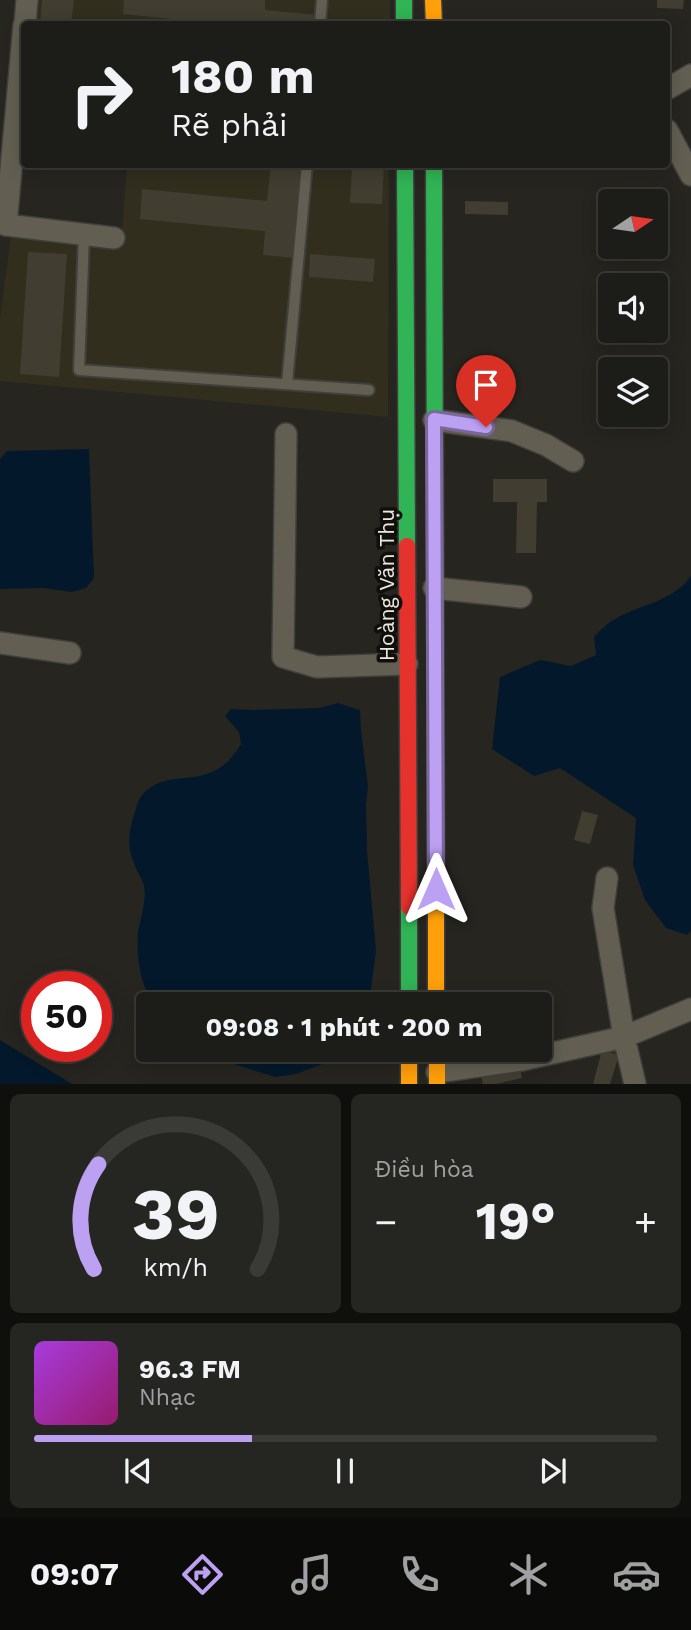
<!DOCTYPE html>
<html lang="vi">
<meta charset="utf-8">
<style>
:root{--surface:#1c1c18;--page:#252521;--text:#f1f3f6;--muted:#a0a1a2;--line:#3a3a37;--accent:#bca0f2}
body{margin:0;font-family:"Work Sans",sans-serif;background:var(--page);color:var(--text);height:100vh;display:flex;flex-direction:column;font-size:26px;white-space:nowrap}
*{box-sizing:border-box;margin:0}
p{font-size:23px;color:var(--muted)}
.icon{flex:none;width:38px;height:38px;fill:none;stroke:currentColor;stroke-width:2;stroke-linecap:round;stroke-linejoin:round}
.map{position:relative;height:1084px;overflow:hidden}
.drawer{display:flex;flex-direction:column;gap:10px;padding:10px;background:#0f0f0d;flex:1}
.drawer>*{flex:none}
.hud{position:absolute;left:21px;top:21px;width:649px;height:147px;border-radius:7px;box-shadow:0 4px 18px #0003,0 0 0 2px var(--line);background:#1c1c18;color:var(--text);overflow:hidden}
.needle{width:46px;rotate:77deg}
.fabs{position:absolute;left:598px;top:189px;display:grid;gap:14px}
.fabs a{display:grid;place-items:center;width:70px;height:70px;border-radius:7px;background:var(--surface);box-shadow:0 4px 18px #0003,0 0 0 2px var(--line);font-size:35px}
.speed{position:absolute;left:21px;top:971px;display:flex;gap:14px;font-size:35px;font-weight:700;text-align:center}
.speed>*{display:grid;place-content:center;width:91px;height:91px;border-radius:50%;background:var(--surface);box-shadow:0 4px 18px #0003,0 0 0 2px var(--line);line-height:1}
.speed .limit{border:10px solid #d22;background:#fff;color:#111}
.pin{position:absolute;display:grid;place-items:center;width:60px;height:60px;color:#fff;margin:-72px -30px;border-radius:50% 50% 50% 0;rotate:-45deg;box-shadow:0 0 7px #0007}
.pin .icon{rotate:45deg}
.me{position:absolute;width:77px;margin:-38px;rotate:0deg;stroke-linejoin:round;filter:drop-shadow(0 0 5px #0008)}
.turn{display:flex;align-items:center;gap:24px;height:147px;padding:0 35px;font-size:32px}
.turn .icon{width:91px;height:91px;stroke-width:2.5}
.turn b{display:block;font-size:49px;line-height:60px}
.big{font-size:52px;font-weight:700;line-height:1.1}
.drawer .widget{flex:1;display:flex;flex-direction:column;justify-content:center;gap:10px;min-width:0;padding:0 24px;border-radius:10px;background:var(--page)}
.drawer .dial{align-items:center;gap:0}
.dial svg{height:182px;overflow:visible;fill:none;stroke:var(--line);stroke-width:7;stroke-linecap:round;text-anchor:middle}
.dial text{fill:var(--text);stroke:none}
.song{display:flex;align-items:center;gap:21px}
.cover{width:84px;height:84px;border-radius:10px;background:linear-gradient(135deg,hsl(280 70% 55%),hsl(320 70% 35%))}
.played{height:7px;border-radius:4px;background:linear-gradient(90deg,var(--accent) 35%,var(--line) 35%)}
.keys{display:flex;justify-content:space-around;direction:ltr}
.heat{display:flex;justify-content:space-between;align-items:center;font-size:38px;direction:ltr}
.drawer .tiles{flex:1;display:grid;gap:10px;grid-template-columns:1fr 1fr}
.widget:last-child{grid-column:span 2}
.trip{position:absolute;left:136px;top:992px;width:416px;height:70px;border-radius:7px;background:var(--surface);box-shadow:0 4px 18px #0003,0 0 0 2px var(--line);font-weight:700;line-height:70px;text-align:center}
.dock{display:flex;height:112px;justify-content:space-around;align-items:center;background:#0b0b0a;color:var(--muted)}
.dock .icon{width:49px;height:49px}
.dock .current{color:var(--accent)}
.dock b{font-size:32px;color:var(--text)}
.map>svg:first-child{display:block}
.built{fill:#322e1e}
.water{fill:#03192b}
.building{fill:#413d30}
.lines{fill:none;stroke-linecap:round;stroke-linejoin:round}
.lane-casing{stroke:#403f3c;stroke-width:14}
.street-casing{stroke:#403f3c;stroke-width:24}
.fast-casing{stroke:#403f3c;stroke-width:19}
.slow-casing{stroke:#403f3c;stroke-width:19}
.jam-casing{stroke:#403f3c;stroke-width:19}
.lane{stroke:#625f52;stroke-width:10}
.street{stroke:#625f52;stroke-width:21}
.fast{stroke:#30b455;stroke-width:16}
.slow{stroke:#ff9f0a;stroke-width:16}
.jam{stroke:#e5322d;stroke-width:16}
.route-casing{stroke:#7a689d;stroke-width:18}
.route{stroke:#bca0f2;stroke-width:12}
.labels{text-anchor:middle;dominant-baseline:central;stroke-width:7;stroke-linejoin:round;paint-order:stroke}
.street-label{font-size:21px;fill:#e9e7e0;stroke:#110f0b}
</style>
<div class="map">
<svg width="691" height="1084" viewBox="0 0 691 1084">
<rect width="100%" height="100%" fill="#262520"/>
<path class="built" d="M37,0H390V24H35Z
M127,165H389L388,417L0,381V318L11,236L121,246Z"/>
<path class="water" d="M89,449L94,578L86,588L71,592L43,588L0,589V459L7,451Z
M691,576V931L687,935L666,928L645,900L633,865L636,818L560,768L534,776L492,749L500,677L540,660L571,666L596,655L594,637C600,631 607,623 615,619C640,604 673,602 691,576Z
M338,703L360,710L361,731L368,786L366,805L367,850L376,951L369,1004H155C140,988 136,955 138,933C140,919 147,900 144,886C143,879 137,873 135,866C127,848 128,834 134,815C136,809 138,800 142,795C170,763 210,797 241,744L239,732L225,716L231,709L253,710L319,708Z
M0,1040L72,1084H0Z
M204,1050H351L341,1057L296,1074L275,1077L225,1061Z"/>
<path class="building" d="M42,0H74L71,24H40Z
M124,0H265V10L317,15L316,24H222L123,14Z
M657,0H684L683,9L657,8Z
M271,164H303L295,258L263,255L265,231L140,219L142,189L267,201Z
M352,164H384L382,204L350,203Z
M465,201L508,202V215L465,214Z
M28,252L67,254L59,377L20,374Z
M310,254L375,259L373,282L309,277Z
M471,390L503,399L500,411L468,402Z
M493,479H547V502H537L536,553H516L517,502H493Z
M582,811L598,815L590,844L574,840Z
M473,1050H506V1053L473,1054Z
M602,1050L619,1055L610,1084H593Z
M519,1064L522,1078L496,1084H483L480,1072Z"/>
<g class="lines">
<g class="lane-casing">
<path id="lane" d="M320,24L322,0
M84,235L79,370L369,390
M287,384L307,164"/>
</g>
<g class="street-casing">
<path id="street" d="M25,24L27,0
M24,25L6,225L114,238
M667,89L691,75
M667,130L691,175
M434,420L512,431L546,445L573,461
M286,434L283,657L317,667L407,664
M434,588L521,597
M0,643L70,653
M607,878L603,908L624,1037L635,1084
M437,1072L522,1060L624,1037L691,1009"/>
</g>
<g class="fast-casing">
<path id="fast" d="M404,0V24
M405,164L407,546
M434,164L436,867
M409,907V1004"/>
</g>
<g class="slow-casing">
<path id="slow" d="M433,0L434,24
M436,867V1004
M409,1050V1084
M437,1050V1084"/>
</g>
<g class="jam-casing">
<path id="jam" d="M407,546L409,907"/>
</g>
<use href="#lane" class="lane"/>
<use href="#street" class="street"/>
<use href="#fast" class="fast"/>
<use href="#slow" class="slow"/>
<use href="#jam" class="jam"/>
</g>
<g class="lines">
<g class="route-casing">
<path id="route" d="M436,889L434,419L486,427"/>
</g>
<use href="#route" class="route"/>
</g>
<g class="labels">
<g class="street-label">
<text transform="translate(386 585) rotate(-90)">Hoàng Văn Thụ</text>
</g>
</g>
</svg>
<div class="fabs">
<a><svg class="needle" viewBox="-14 -14 28 28"><path d="M0-13l5 13h-10z" fill="#e53935"/><path d="M0 13l5-13h-10z" fill="#a0a1a2"/></svg></a>
<a><svg class="icon" aria-label="sound" viewBox="0 0 24 24"><path d="M4 9h4l5-4v14l-5-4H4zM17 9q2 3 0 6"/></svg></a>
<a><svg class="icon" aria-label="layers" viewBox="0 0 24 24"><path d="M12 4l9 5-9 5-9-5zM3 14l9 5 9-5"/></svg></a>
</div>
<div class="speed"><div class="limit">50</div></div>
<div class="pin" style="left:486px;top:427px;background:#d93025"><svg class="icon" aria-label="arrive" viewBox="0 0 24 24"><path d="M6 21V4h12l-3 4 3 4H6"/></svg></div>
<svg class="me" style="left:436px;top:889px" viewBox="-20 -20 40 40"><path d="M0-17L14 15 0 8-14 15z" fill="#bca0f2" stroke="#fff" stroke-width="4"/></svg>
<div class="trip">09:08 · 1 phút · 200 m</div>
<div class="hud">
<div class="turn"><svg class="icon" aria-label="right" viewBox="0 0 24 24"><path d="M7 20v-9h11M14 6l5 5-5 5"/></svg><div><b>180 m</b>Rẽ phải</div></div>
</div>
</div>
<section class="drawer">
<div class="tiles">
<div class="widget dial"><svg viewBox="0 0 100 80">
<path d="M14 69A42 42 0 1 1 86 69"/>
<path d="M14 69A42 42 0 0 1 16 23" stroke="#bca0f2"/>
<text x="50" y="56" font-size="32" font-weight="700">39</text>
<text x="50" y="72" font-size="11">km/h</text>
</svg></div>
<div class="widget"><p>Điều hòa</p>
<div class="heat"><a>−</a><b class="big">19°</b><a>+</a></div>
</div>
<div class="widget">
<div class="song"><i class="cover"></i><div><b>96.3 FM</b><p>Nhạc</p></div></div>
<div class="played"></div>
<div class="keys"><svg class="icon" aria-label="previous" viewBox="0 0 24 24"><path d="M18 5L8 12l10 7zM5 5v14"/></svg><svg class="icon" aria-label="pause" viewBox="0 0 24 24"><path d="M8 5v14M16 5v14"/></svg><svg class="icon" aria-label="next" viewBox="0 0 24 24"><path d="M6 5l10 7-10 7zM19 5v14"/></svg></div>
</div>
</div>
</section>
<nav class="dock">
<b>09:07</b>
<svg class="icon current" aria-label="directions" viewBox="0 0 24 24"><path d="M12 3l9 9-9 9-9-9zM9 14v-3h6M13 9l2 2-2 2"/></svg>
<svg class="icon" aria-label="music" viewBox="0 0 24 24"><path d="M9 18V5l10-2v13"/><circle cx="6" cy="18" r="3"/><circle cx="16" cy="16" r="3"/></svg>
<svg class="icon" aria-label="phone" viewBox="0 0 24 24"><path d="M5 4h4l2 5-3 2q2 4 5 5l2-3 5 2v4C11 20 4 13 5 4z"/></svg>
<svg class="icon" aria-label="climate" viewBox="0 0 24 24"><path d="M12 3v18M4 7l16 10M4 17L20 7"/></svg>
<svg class="icon" aria-label="car" viewBox="0 0 24 24"><path d="M5 17H2v-5l4-1 3-4h7l3 4 3 1v5h-3M9 17h6M6 11h13"/><circle cx="7" cy="17" r="2"/><circle cx="17" cy="17" r="2"/></svg>
</nav>
